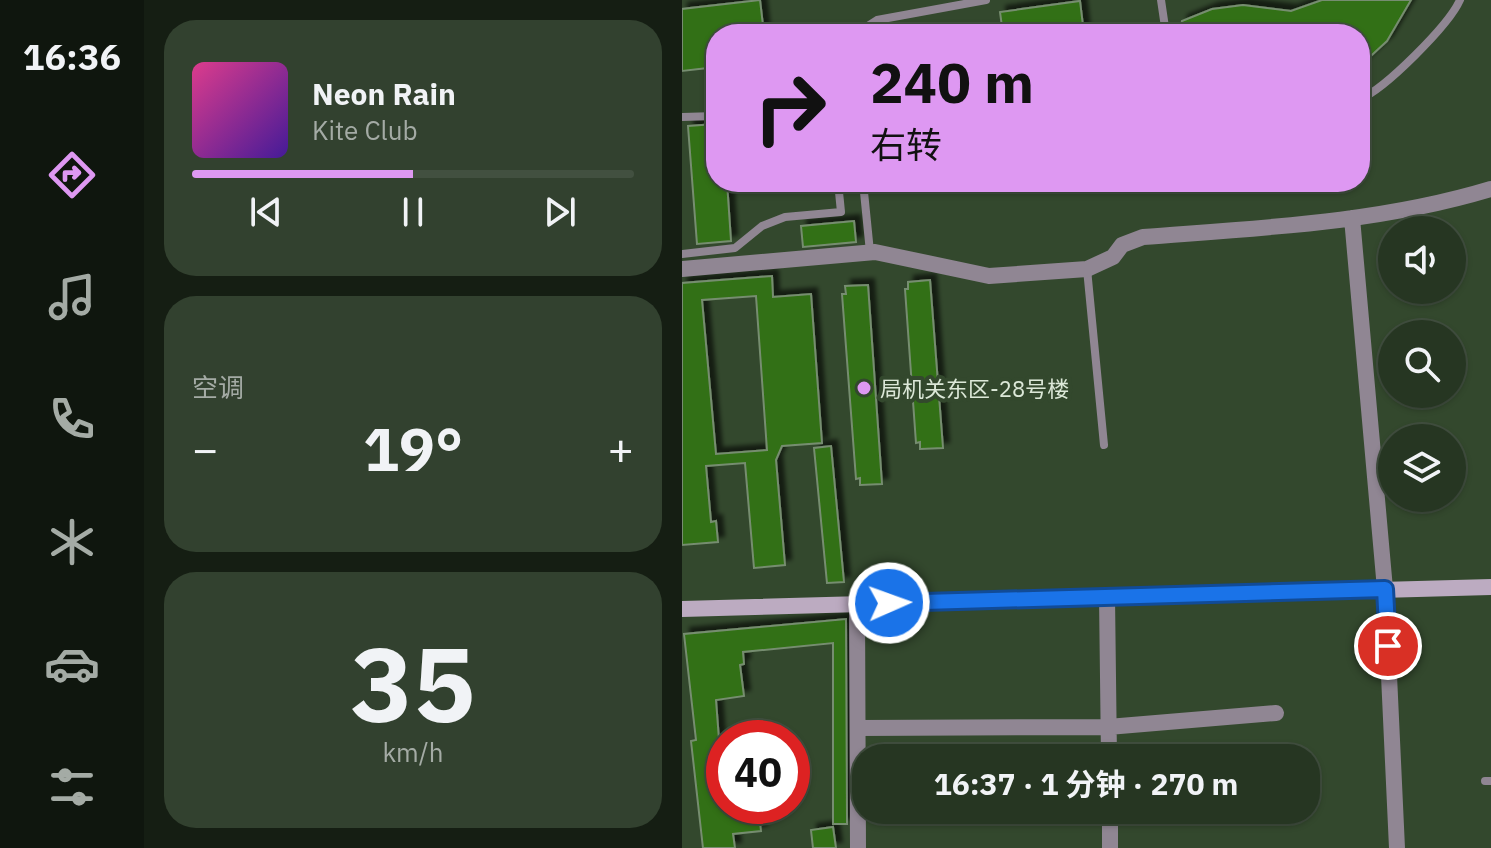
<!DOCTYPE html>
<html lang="zh">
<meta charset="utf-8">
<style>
:root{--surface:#263622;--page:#32412f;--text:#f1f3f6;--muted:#a4aba5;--line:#425040;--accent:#de98f2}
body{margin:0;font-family:"IBM Plex Sans","Noto Sans SC",sans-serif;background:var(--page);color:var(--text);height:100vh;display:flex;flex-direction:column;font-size:30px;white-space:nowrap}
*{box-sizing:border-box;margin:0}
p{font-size:26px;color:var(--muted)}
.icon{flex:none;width:44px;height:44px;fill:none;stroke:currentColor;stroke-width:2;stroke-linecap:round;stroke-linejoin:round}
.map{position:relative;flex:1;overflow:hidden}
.side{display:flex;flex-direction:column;gap:20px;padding:20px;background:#151e13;width:538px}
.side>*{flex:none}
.guide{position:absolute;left:24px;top:24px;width:664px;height:168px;border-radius:32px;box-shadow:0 2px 6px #0004,0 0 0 2px var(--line);background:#de98f2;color:#111;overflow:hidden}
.buttons{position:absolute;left:696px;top:216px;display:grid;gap:16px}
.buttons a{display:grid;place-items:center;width:88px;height:88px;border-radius:50%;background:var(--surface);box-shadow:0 2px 6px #0004,0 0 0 2px var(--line);font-size:40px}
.speed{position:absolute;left:24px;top:720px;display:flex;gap:16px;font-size:40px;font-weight:700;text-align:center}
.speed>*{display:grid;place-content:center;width:104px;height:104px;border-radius:50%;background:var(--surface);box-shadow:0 2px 6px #0004,0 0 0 2px var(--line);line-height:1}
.speed .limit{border:12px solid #d22;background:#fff;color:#111}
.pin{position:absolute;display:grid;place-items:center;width:68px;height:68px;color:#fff;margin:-34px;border:4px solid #fff;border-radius:50%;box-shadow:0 2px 8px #0007}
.me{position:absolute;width:88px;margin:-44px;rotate:88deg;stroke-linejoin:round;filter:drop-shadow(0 0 6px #0008)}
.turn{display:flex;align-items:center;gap:28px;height:168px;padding:0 32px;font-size:36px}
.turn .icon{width:104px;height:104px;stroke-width:2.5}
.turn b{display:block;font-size:56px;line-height:68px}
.big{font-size:60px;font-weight:700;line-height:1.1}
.side .tile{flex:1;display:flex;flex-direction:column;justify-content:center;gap:12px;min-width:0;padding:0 28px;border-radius:32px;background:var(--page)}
.side .dial{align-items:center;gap:0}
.dial b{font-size:104px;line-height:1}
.song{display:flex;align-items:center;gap:24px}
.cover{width:96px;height:96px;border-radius:12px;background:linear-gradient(135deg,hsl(330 70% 55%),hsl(260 70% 35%))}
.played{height:8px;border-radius:4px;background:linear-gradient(90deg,var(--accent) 50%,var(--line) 50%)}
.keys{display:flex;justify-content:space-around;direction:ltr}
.heat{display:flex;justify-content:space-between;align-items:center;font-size:44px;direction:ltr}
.trip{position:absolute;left:170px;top:744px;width:468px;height:80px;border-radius:32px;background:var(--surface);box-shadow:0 2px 6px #0004,0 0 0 2px var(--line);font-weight:700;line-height:80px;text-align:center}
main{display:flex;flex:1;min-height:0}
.tabs{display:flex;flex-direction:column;width:144px;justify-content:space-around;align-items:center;background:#0f160e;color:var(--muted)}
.tabs .icon{width:56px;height:56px}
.tabs .on{color:var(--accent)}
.tabs b{font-size:36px;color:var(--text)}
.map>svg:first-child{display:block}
.building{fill:#307012;stroke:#768d6f;stroke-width:2;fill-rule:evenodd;filter:url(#shadow)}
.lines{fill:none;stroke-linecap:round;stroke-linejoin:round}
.lane{stroke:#908693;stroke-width:8}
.street{stroke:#908693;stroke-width:16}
.secondary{stroke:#bcabc1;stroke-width:16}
.route-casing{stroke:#114b97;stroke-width:20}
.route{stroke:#1a73e8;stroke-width:14}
.poi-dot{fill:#de98f2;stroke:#33482d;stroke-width:3}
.labels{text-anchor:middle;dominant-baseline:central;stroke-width:8;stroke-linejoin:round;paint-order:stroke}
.poi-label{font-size:22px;fill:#dce8d8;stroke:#33482d;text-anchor:start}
</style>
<main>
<nav class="tabs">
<b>16:36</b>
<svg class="icon on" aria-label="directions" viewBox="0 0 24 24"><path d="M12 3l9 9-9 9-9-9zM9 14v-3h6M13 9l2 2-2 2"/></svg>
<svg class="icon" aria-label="music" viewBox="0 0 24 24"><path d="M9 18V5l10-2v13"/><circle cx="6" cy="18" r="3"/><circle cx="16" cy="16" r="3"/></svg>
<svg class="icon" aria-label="phone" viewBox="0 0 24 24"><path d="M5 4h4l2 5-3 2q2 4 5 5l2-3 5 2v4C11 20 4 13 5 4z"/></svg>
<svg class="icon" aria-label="climate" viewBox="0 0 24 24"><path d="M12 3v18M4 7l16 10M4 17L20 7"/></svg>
<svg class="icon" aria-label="car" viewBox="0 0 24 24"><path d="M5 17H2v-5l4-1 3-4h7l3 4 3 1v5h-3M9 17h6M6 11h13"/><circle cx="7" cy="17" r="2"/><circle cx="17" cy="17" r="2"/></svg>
<svg class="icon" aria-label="filters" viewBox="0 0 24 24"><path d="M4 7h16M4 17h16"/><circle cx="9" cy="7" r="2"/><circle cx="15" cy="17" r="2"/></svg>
</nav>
<section class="side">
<div class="tile">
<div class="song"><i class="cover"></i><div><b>Neon Rain</b><p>Kite Club</p></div></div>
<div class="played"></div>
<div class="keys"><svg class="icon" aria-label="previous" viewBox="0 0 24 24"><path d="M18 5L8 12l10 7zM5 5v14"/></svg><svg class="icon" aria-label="pause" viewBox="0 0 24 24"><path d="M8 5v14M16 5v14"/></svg><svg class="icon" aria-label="next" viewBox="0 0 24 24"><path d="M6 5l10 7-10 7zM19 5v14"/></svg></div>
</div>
<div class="tile"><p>空调</p>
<div class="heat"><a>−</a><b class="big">19°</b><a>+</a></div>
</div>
<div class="tile dial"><b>35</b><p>km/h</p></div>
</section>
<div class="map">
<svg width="809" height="848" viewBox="0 0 809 848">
<defs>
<filter id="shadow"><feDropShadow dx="6" dy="-6" stdDeviation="2" flood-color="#0009"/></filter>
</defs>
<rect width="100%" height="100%" fill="#33482d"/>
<path class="building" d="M78,0L82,34H34V67L0,71V9Z
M640,0H729L705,41L678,66V34H498L500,21L530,9L561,5L609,11Z
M398,1L402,34H321L318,12Z
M34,124V182H45L49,241L15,244L6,126Z
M172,221L174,242L121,247L119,226Z
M90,276L91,297L129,294L140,443L100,446L94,460L103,565L72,568L63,463L24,466L29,522L34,521L36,542L0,545V283ZM74,296L85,450L34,454L20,300Z
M248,280L261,448L238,449V442L234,443L223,289H226V282Z
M186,285L200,484L178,485V478L174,479L160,294H164L163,286Z
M149,446L162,582L145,583L132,448Z
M164,619L165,824H151V643L61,652L62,664L58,665L62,696L34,700L42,806H76L79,831L51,834L53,848H21L9,741L14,740L2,634Z
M151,827L154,848H131L129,830Z"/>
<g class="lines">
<path class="lane" d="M479,0L484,34
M173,34L195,20L304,0
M678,99C703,89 767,25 778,0
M0,117L34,116
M181,182L188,252
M0,254L53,248L80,226L103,217L159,212L156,182
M405,269L422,445
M803,781H809"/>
<path class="street" d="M670,218L703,589L715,848
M0,269L193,252L307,276L405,269L431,257L440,245L461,237C577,228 697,223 809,189
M425,597L427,758
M175,604L176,848
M176,728L426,727L594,713
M428,810V848"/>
<path class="secondary" d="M0,609L809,587"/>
</g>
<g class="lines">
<g class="route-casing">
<path id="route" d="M207,603L703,589L706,646"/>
</g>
<use href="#route" class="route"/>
</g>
<circle class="poi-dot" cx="182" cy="388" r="8"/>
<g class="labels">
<g class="poi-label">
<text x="198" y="388">局机关东区-28号楼</text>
</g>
</g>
</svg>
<div class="buttons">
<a><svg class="icon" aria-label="sound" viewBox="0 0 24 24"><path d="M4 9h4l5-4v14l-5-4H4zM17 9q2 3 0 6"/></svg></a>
<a><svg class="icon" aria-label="search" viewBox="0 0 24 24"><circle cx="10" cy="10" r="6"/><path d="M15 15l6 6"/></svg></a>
<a><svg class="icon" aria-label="layers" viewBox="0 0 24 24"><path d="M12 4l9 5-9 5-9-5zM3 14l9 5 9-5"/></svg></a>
</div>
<div class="speed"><div class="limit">40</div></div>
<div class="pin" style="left:706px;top:646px;background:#d93025"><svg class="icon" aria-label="arrive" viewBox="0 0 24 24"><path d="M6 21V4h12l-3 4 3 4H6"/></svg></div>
<svg class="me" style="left:207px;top:603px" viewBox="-20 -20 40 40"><circle r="17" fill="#1a73e8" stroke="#fff" stroke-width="3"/><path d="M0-11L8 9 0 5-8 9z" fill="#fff"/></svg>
<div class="trip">16:37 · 1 分钟 · 270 m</div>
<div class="guide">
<div class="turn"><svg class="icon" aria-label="right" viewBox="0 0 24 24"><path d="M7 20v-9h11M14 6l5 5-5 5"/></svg><div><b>240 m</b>右转</div></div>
</div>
</div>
</main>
